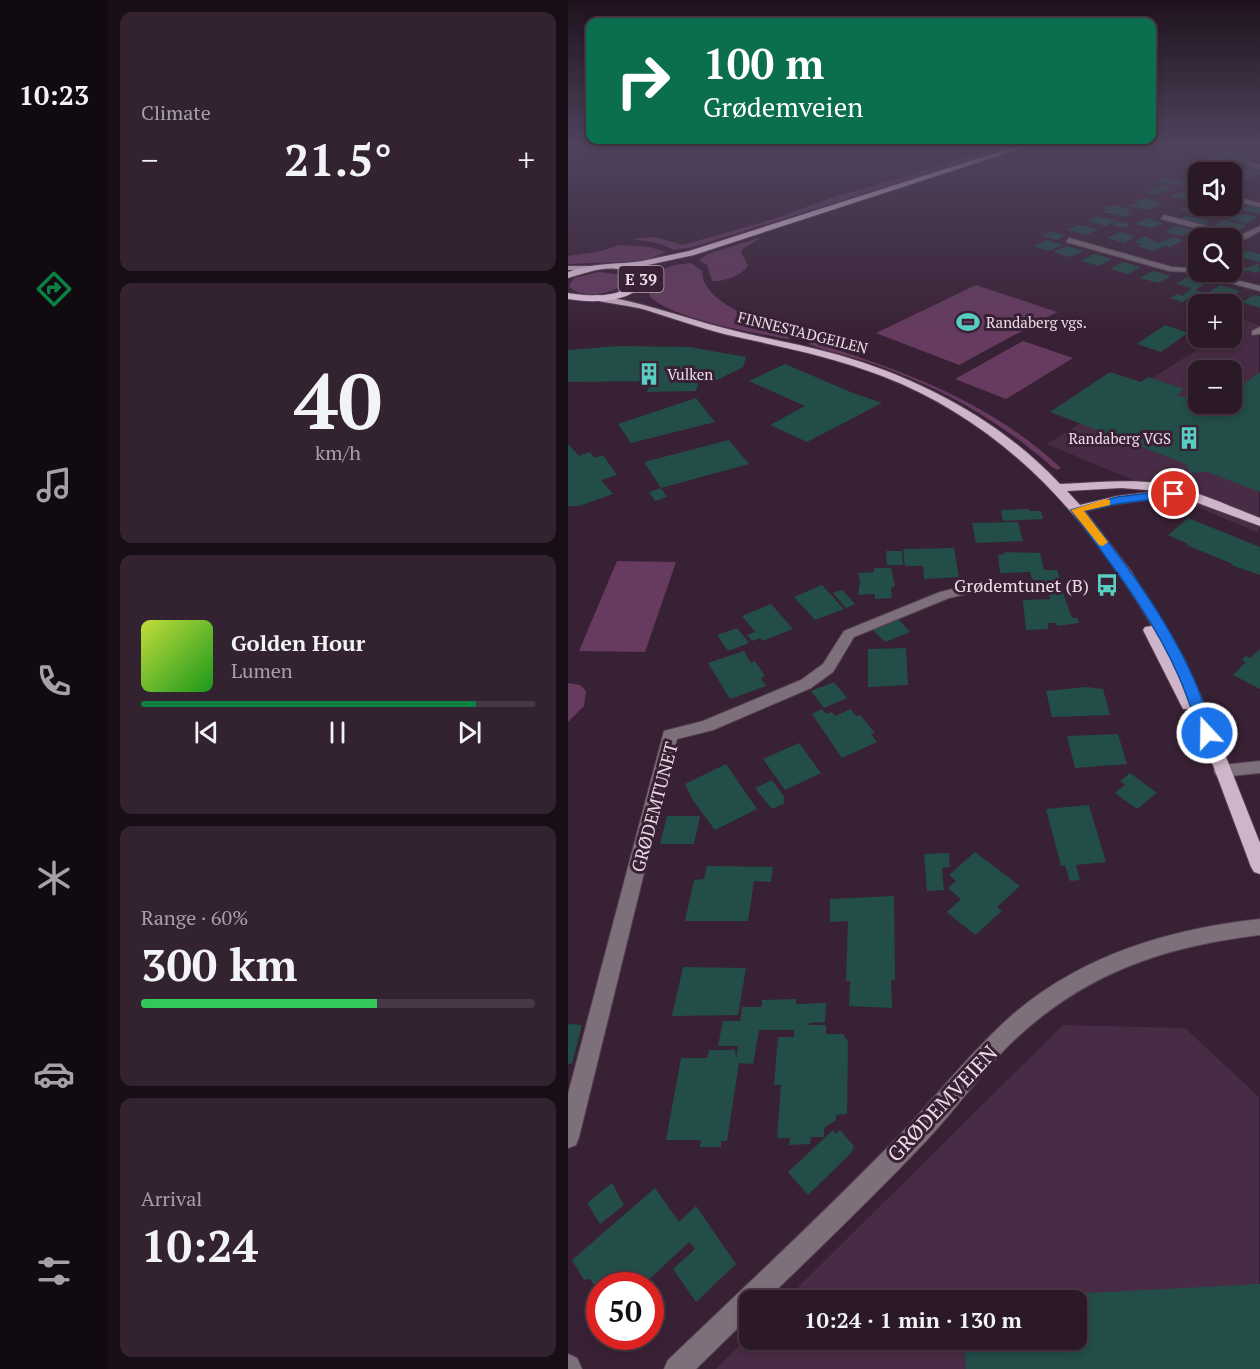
<!DOCTYPE html>
<meta charset="utf-8">
<style>
:root{--surface:#2b1928;--page:#332230;--text:#f1f3f6;--muted:#a6a0a8;--line:#473845;--accent:#0b8043}
body{margin:0;font-family:"PT Serif",serif;background:var(--page);color:var(--text);height:100vh;display:flex;flex-direction:column;font-size:22px;white-space:nowrap}
*{box-sizing:border-box;margin:0}
p{font-size:20px;color:var(--muted)}
.icon{flex:none;width:33px;height:33px;fill:none;stroke:currentColor;stroke-width:2;stroke-linecap:round;stroke-linejoin:round}
.map{position:relative;flex:1;overflow:hidden}
.side{display:flex;flex-direction:column;gap:12px;padding:12px;background:#180e16;width:460px}
.side>*{flex:none}
.guide{position:absolute;left:18px;top:18px;width:570px;height:126px;border-radius:12px;box-shadow:0 3px 9px #0003,0 0 0 2px var(--line);background:#0b6e4f;color:#fff;overflow:hidden}
.buttons{position:absolute;left:620px;top:162px;display:grid;gap:12px}
.buttons a{display:grid;place-items:center;width:54px;height:54px;border-radius:12px;background:var(--surface);box-shadow:0 3px 9px #0003,0 0 0 2px var(--line);font-size:30px}
.speed{position:absolute;left:18px;top:1272px;display:flex;gap:12px;font-size:30px;font-weight:700;text-align:center}
.speed>*{display:grid;place-content:center;width:78px;height:78px;border-radius:50%;background:var(--surface);box-shadow:0 3px 9px #0003,0 0 0 2px var(--line);line-height:1}
.speed .limit{border:9px solid #d22;background:#fff;color:#111}
.pin{position:absolute;display:grid;place-items:center;width:51px;height:51px;color:#fff;margin:-26px;border:3px solid #fff;border-radius:50%;box-shadow:0 2px 6px #0007}
.me{position:absolute;width:66px;margin:-33px;rotate:339deg;stroke-linejoin:round;filter:drop-shadow(0 0 4px #0008)}
.turn{display:flex;align-items:center;gap:21px;height:126px;padding:0 18px;font-size:27px}
.turn .icon{width:78px;height:78px;stroke-width:2.5}
.turn b{display:block;font-size:42px;line-height:51px}
.big{font-size:45px;font-weight:600;line-height:1.1}
.side .widget{flex:1;display:flex;flex-direction:column;justify-content:center;gap:9px;min-width:0;padding:0 21px;border-radius:12px;background:var(--page)}
.side .dial{align-items:center;gap:0}
.dial b{font-size:78px;line-height:1}
.song{display:flex;align-items:center;gap:18px}
.cover{width:72px;height:72px;border-radius:9px;background:linear-gradient(135deg,hsl(70 70% 55%),hsl(120 70% 35%))}
.played{height:6px;border-radius:3px;background:linear-gradient(90deg,var(--accent) 85%,var(--line) 85%)}
.keys{display:flex;justify-content:space-around;direction:ltr}
.heat{display:flex;justify-content:space-between;align-items:center;font-size:33px;direction:ltr}
.charge{height:9px;border-radius:4px;background:linear-gradient(90deg,#34c759 60%,var(--line) 0)}
.trip{position:absolute;left:171px;top:1290px;width:348px;height:60px;border-radius:12px;background:var(--surface);box-shadow:0 3px 9px #0003,0 0 0 2px var(--line);font-weight:600;line-height:60px;text-align:center}
main{display:flex;flex:1;min-height:0}
.tabs{display:flex;flex-direction:column;width:108px;justify-content:space-around;align-items:center;background:#110a10;color:var(--muted)}
.tabs .icon{width:42px;height:42px}
.tabs .on{color:var(--accent)}
.tabs b{font-size:27px;color:var(--text)}
.map>svg:first-child{display:block}
.built{fill:#482b44;fill-rule:evenodd}
.green{fill:#663b5f}
.building{fill:#224d48}
.lines{fill:none;stroke-linecap:round;stroke-linejoin:round}
.minor-casing{stroke:#563f52;stroke-width:2}
.major-casing{stroke:#563f52;stroke-width:2}
.highway-casing{stroke:#563f52;stroke-width:2}
.minor{fill:#7d707a;fill-rule:evenodd}
.major{fill:#cfb5ca;fill-rule:evenodd}
.highway{fill:#f0d0e9;fill-rule:evenodd}
.route{fill:#1a73e8;stroke:#114b97;stroke-width:1.5}
.slow{fill:#f59e0b}
.labels{text-anchor:middle;dominant-baseline:central;stroke-width:6;stroke-linejoin:round;paint-order:stroke}
.far-poi-label{font-size:15px;fill:#ecdbe8;stroke:#392135;text-anchor:start}
.far-street-label{font-size:15px;fill:#ecdbe8;stroke:#392135}
.shield{fill:#392135;stroke:#b6a3b2;stroke-width:1.5}
.shield-label{font-size:16px;font-weight:bold;fill:#ecdbe8}
.poi-label{font-size:18px;fill:#ecdbe8;stroke:#392135;text-anchor:end}
.street-label{font-size:18px;fill:#ecdbe8;stroke:#392135}
.near-street-label{font-size:21px;fill:#ecdbe8;stroke:#392135}
</style>
<main>
<nav class="tabs">
<b>10:23</b>
<svg class="icon on" aria-label="directions" viewBox="0 0 24 24"><path d="M12 3l9 9-9 9-9-9zM9 14v-3h6M13 9l2 2-2 2"/></svg>
<svg class="icon" aria-label="music" viewBox="0 0 24 24"><path d="M9 18V5l10-2v13"/><circle cx="6" cy="18" r="3"/><circle cx="16" cy="16" r="3"/></svg>
<svg class="icon" aria-label="phone" viewBox="0 0 24 24"><path d="M5 4h4l2 5-3 2q2 4 5 5l2-3 5 2v4C11 20 4 13 5 4z"/></svg>
<svg class="icon" aria-label="climate" viewBox="0 0 24 24"><path d="M12 3v18M4 7l16 10M4 17L20 7"/></svg>
<svg class="icon" aria-label="car" viewBox="0 0 24 24"><path d="M5 17H2v-5l4-1 3-4h7l3 4 3 1v5h-3M9 17h6M6 11h13"/><circle cx="7" cy="17" r="2"/><circle cx="17" cy="17" r="2"/></svg>
<svg class="icon" aria-label="filters" viewBox="0 0 24 24"><path d="M4 7h16M4 17h16"/><circle cx="9" cy="7" r="2"/><circle cx="15" cy="17" r="2"/></svg>
</nav>
<section class="side">
<div class="widget"><p>Climate</p>
<div class="heat"><a>−</a><b class="big">21.5°</b><a>+</a></div>
</div>
<div class="widget dial"><b>40</b><p>km/h</p></div>
<div class="widget">
<div class="song"><i class="cover"></i><div><b>Golden Hour</b><p>Lumen</p></div></div>
<div class="played"></div>
<div class="keys"><svg class="icon" aria-label="previous" viewBox="0 0 24 24"><path d="M18 5L8 12l10 7zM5 5v14"/></svg><svg class="icon" aria-label="pause" viewBox="0 0 24 24"><path d="M8 5v14M16 5v14"/></svg><svg class="icon" aria-label="next" viewBox="0 0 24 24"><path d="M6 5l10 7-10 7zM19 5v14"/></svg></div>
</div>
<div class="widget"><p>Range · 60%</p><b class="big">300 km</b><div class="charge"></div></div>
<div class="widget"><p>Arrival</p><b class="big">10:24</b></div>
</section>
<div class="map">
<svg width="692" height="1369" viewBox="0 0 692 1369">
<rect width="100%" height="100%" fill="#392135"/>
<path class="built" d="M676,320L691,325V533L479,444L648,338H663V328ZM630,370H663V404H630Z
M495,1025L617,1028L691,1097V1369H148L181,1336L182,1340H508V1300H217Z"/>
<path class="green" d="M443,145H451L125,247L106,250L91,243L63,239L87,237L115,245L209,218L263,198Z
M194,237L176,248L173,252L180,266C173,276 156,282 144,281L139,265L131,260L140,254Z
M52,245L81,247L98,252L75,261L0,264V256L29,252Z
M123,263L134,271C134,306 202,323 227,338L219,339C183,332 108,320 82,297L80,288L88,272L106,265Z
M31,272L55,275L59,281C48,295 12,300 1,286L6,278Z
M408,285L489,312L391,365L308,333Z
M455,341L505,358L438,399L387,379Z
M244,342C335,370 422,402 493,468L489,470L483,466C431,420 371,387 306,364C284,356 261,352 240,344Z
M49,561L108,562L77,652L11,651Z
M0,683L12,685L18,691L16,706L0,722Z"/>
<path class="building" d="M662,152L679,154L676,156L686,158L678,162L668,160L657,155Z
M647,154L661,157L650,162L639,160Z
M681,169L692,171V175L682,176L692,180L688,181L666,177Z
M592,179L614,180L628,183L622,186L586,182Z
M594,185L605,188L587,195L575,193Z
M612,192L624,193L622,194L624,195L615,199L603,196Z
M576,198L590,201L587,203L593,204L581,210L561,206Z
M548,205L563,209L559,211L565,212L555,217L536,212L541,210L535,208Z
M680,205L692,207V214L672,210Z
M620,206L632,208L643,210L633,216L611,210Z
M660,214H676L689,217L679,224L654,217Z
M529,216L547,221L563,224L555,228L544,225L549,222H546L537,226L519,221Z
M618,216L642,220L638,222L642,223L637,225L612,219Z
M579,218L595,223L584,228L567,224Z
M656,220L677,225L679,226L669,230L647,225Z
M510,225L518,226L529,230L519,235L499,230Z
M608,226L625,230L614,236L596,232Z
M483,231L498,235L489,240L474,236Z
M552,232L568,236L556,243L539,238Z
M577,236L591,243L605,237L616,240L602,247L596,246L586,251L569,246L574,244L566,242Z
M479,240L495,245L481,251L465,246Z
M499,246L516,251L502,257L485,252Z
M679,251L692,254V262L670,257Z
M526,254L544,259L531,266L513,261Z
M555,262L573,267L560,274L542,269Z
M690,263L692,271L688,273L679,270L670,276L656,272H663V264L680,268Z
M585,271L603,276L590,283L572,278Z
M621,276L640,282L627,290L633,292L614,302L602,298L609,294L614,296L624,288L608,284Z
M652,285L672,291L660,299L640,293Z
M686,295L692,296V308L674,302Z
M597,325L620,333L593,352L569,344Z
M50,346L122,347L178,357L175,367L147,381H131L128,391L79,392L83,381L0,382V350Z
M217,364L285,393L314,403L239,442L202,425L237,406L181,381Z
M542,372L573,382L580,377L616,389L609,395L646,408L651,404H663V394L692,372V492L639,472L622,473L618,464L482,412Z
M128,398L147,422L63,443L50,424Z
M161,440L181,464L93,488L76,462Z
M0,444L11,456L22,452L27,458L35,455L49,475L33,480L45,494L11,506H0Z
M93,488L99,497L87,501L81,492Z
M461,509V511H473L475,519L435,521L433,510Z
M620,518L692,547V575L663,565L665,564L618,545L620,544L600,535Z
M450,522L455,541L408,543L404,523Z
M386,548L391,577L356,579L355,566H337L335,549Z
M318,551H334L335,565H319Z
M436,552L472,553L476,570H489L493,583L466,584L462,572L432,573L430,555L437,554Z
M306,568H323L327,586L323,588L324,598L307,599V594L290,595L292,581L290,573L306,572Z
M254,585L276,609L247,620L226,597Z
M274,590L287,604L278,608L265,593Z
M480,593H495L504,618H509L511,623L489,626L488,623H479L481,629L458,630L455,600L482,599Z
M203,604L225,629L194,641L192,638L184,641L179,635L187,632L174,616Z
M330,619L342,632L317,642L305,630Z
M169,628L181,643L160,651L149,635Z
M338,648L340,685L300,687V649Z
M692,649V689L665,675L678,662L674,660L678,656L682,658Z
M176,651L183,663L187,661L197,676L193,678L198,686L162,699L140,663Z
M266,682L279,698L256,708L243,691Z
M518,687L535,689L542,715L484,717L478,691Z
M254,709L258,714L264,712L267,716L283,709L288,716L292,715L307,733L303,734L309,742L274,758L244,714Z
M550,734L559,764L507,768L499,736Z
M231,743L253,773L217,790L195,759Z
M158,764L189,809L147,830L124,799L117,784Z
M562,773L589,793L569,809L547,793L557,785L552,781Z
M204,780L217,798L215,800L217,803L204,809L187,788Z
M521,805L538,862L508,865L512,880L502,881L497,865L493,866L478,809Z
M99,816H132L126,844H92Z
M407,852L452,886L429,907L434,911L407,935L379,912L393,899L380,888L388,881L381,875Z
M381,853L382,867L374,868L376,890L359,891L356,854Z
M139,866L205,867L203,882L186,881L180,921H117L126,880L136,879Z
M326,896L327,980H323L324,1008L281,1006L282,981H278L280,921L262,922V899Z
M115,967L178,968L170,1015L104,1016Z
M228,999V1004L258,1003L257,1022L241,1023V1025H258V1034H275L280,1042L279,1114L268,1115V1120L256,1128V1137H243L242,1144L221,1145L222,1138H209L213,1085H206L210,1037H226V1030H191L185,1064L171,1063L159,1141H153V1147H132L133,1140H98L113,1058H139L141,1050H167L168,1059L170,1046H150L155,1021H172L174,1007H194V1000Z
M0,1024L14,1025L4,1064H0Z
M265,1130L268,1134L272,1130L286,1146L284,1152L240,1195L220,1172Z
M44,1183L56,1205L32,1224L19,1203Z
M87,1188L111,1222L128,1206L168,1264L128,1302L105,1269L127,1249L121,1242L74,1286H32V1295L22,1279L16,1280L4,1260Z
M692,1284V1369H398L396,1340H508V1300H445V1297Z"/>
<g class="lines">
<g class="minor-casing">
<path id="minor" d="M681,162L692,165V169L679,165Z
M663,196L692,203V207L663,200Z
M596,215L673,235L692,226V231L666,245L663,242L668,239L593,219Z
M501,238L604,267L620,268L692,286V291L620,272L601,271L498,242Z
M692,327V334L684,335V331Z
M402,585L409,589L407,592L381,598L286,637L265,672L243,688L145,730L109,739L11,1137L8,1145L0,1148V1094L96,731L135,721L233,680L255,664L276,631L372,592Z
M692,761V773L654,777L648,775L646,771L648,767L654,765Z
M692,919V935C592,947 512,975 439,1047C411,1076 387,1110 359,1140C307,1195 252,1248 198,1300H182V1316L128,1369H96L100,1360C171,1292 243,1225 312,1155C351,1117 384,1074 423,1035C495,961 591,930 692,919Z
M0,1354L9,1358L14,1369H0Z"/>
</g>
<g class="major-casing">
<path id="major" d="M0,266H24L28,268L24,270H0Z
M28,295C72,301 113,317 156,328C194,338 233,344 271,355C354,379 433,421 492,484C525,483 558,479 590,483C626,489 658,505 692,518V526L600,492L599,497L595,498L549,504L517,511L563,571L616,658L645,724L692,843V874L686,872L683,867L624,709H615L575,630L577,627L584,626C519,516 436,423 314,376C263,356 209,346 156,334C130,327 104,318 78,310C61,305 43,304 25,300L24,298ZM553,488L592,491L549,496L512,505L499,491Z"/>
</g>
<g class="highway-casing">
<path id="highway" d="M452,145H464L126,255L66,268L78,278C67,304 24,303 0,299V293C18,296 58,300 68,278C49,260 21,272 0,278V272C25,262 49,265 74,261C90,258 105,254 121,251Z"/>
</g>
<use href="#minor" class="minor"/>
<use href="#major" class="major"/>
<use href="#highway" class="highway"/>
</g>
<linearGradient id="sky" x2="0" y2="1"><stop stop-color="#1f121d"/><stop offset="0.43" stop-color="#4e435c"/><stop offset="1" stop-color="#4e435c" stop-opacity="0"/></linearGradient>
<rect width="692" height="337" fill="url(#sky)"/>
<path class="route" d="M606,490L610,491V496L549,504L516,511C557,562 598,617 625,677C633,695 639,714 647,733L639,738L632,733C625,714 619,695 611,677C584,615 542,563 503,510L549,497Z"/>
<path class="slow" d="M538,499L542,500V505L516,511L540,542L535,546L531,545L503,510Z"/>
<defs>
<g id="stadium-bare" transform="scale(1.8)"><path d="M0-5a6.5 5 0 1 0 0 10a6.5 5 0 1 0 0-10ZM-3.5-1.8h7v3.6h-7Z" fill="#57cec1" stroke="#392135" stroke-width="2.5" paint-order="stroke"/></g>
<g id="building-bare" transform="scale(1.8)"><path d="M-4-6H4V6H1V3H-1V6H-4ZM-2.5-4.3h1.7v1.8h-1.7ZM.8-4.3h1.7v1.8H.8ZM-2.5-1h1.7V.8h-1.7ZM.8-1h1.7V.8H.8Z" fill="#57cec1" stroke="#392135" stroke-width="2.5" paint-order="stroke"/></g>
<g id="bus-bare" transform="scale(1.8)"><path d="M-5-6H5V4H4V6H2V4H-2V6H-4V4H-5ZM-3.5-4V0h7V-4ZM-3.5 1.2v1.5H-2V1.2ZM2 1.2v1.5H3.5V1.2Z" fill="#57cec1" stroke="#392135" stroke-width="2.5" paint-order="stroke"/></g>
</defs>
<g fill-rule="evenodd">
<use href="#stadium-bare" x="400" y="322"/>
<use href="#building-bare" x="81" y="374"/>
<use href="#building-bare" x="621" y="438"/>
<use href="#bus-bare" x="539" y="585"/>
</g>
<g class="labels">
<g class="far-poi-label">
<text x="418" y="322">Randaberg vgs.</text>
<text x="99" y="374">Vulken</text>
<text x="603" y="438" text-anchor="end">Randaberg VGS</text>
</g>
<g class="far-street-label">
<text transform="translate(235 332) rotate(14)">FINNESTADGEILEN</text>
</g>
<rect class="shield" x="50.5" y="266" width="45" height="26" rx="4.5"/>
<g class="shield-label">
<text x="73" y="279">E 39</text>
</g>
<g class="poi-label">
<text x="521" y="585">Grødemtunet (B)</text>
</g>
<g class="street-label">
<text transform="translate(86 807) rotate(-75)">GRØDEMTUNET</text>
</g>
<g class="near-street-label">
<text transform="translate(374 1103) rotate(-47)">GRØDEMVEIEN</text>
</g>
</g>
</svg>
<div class="buttons">
<a><svg class="icon" aria-label="sound" viewBox="0 0 24 24"><path d="M4 9h4l5-4v14l-5-4H4zM17 9q2 3 0 6"/></svg></a>
<a><svg class="icon" aria-label="search" viewBox="0 0 24 24"><circle cx="10" cy="10" r="6"/><path d="M15 15l6 6"/></svg></a>
<a>+</a>
<a>−</a>
</div>
<div class="speed"><div class="limit">50</div></div>
<div class="pin" style="left:606px;top:494px;background:#d93025"><svg class="icon" aria-label="arrive" viewBox="0 0 24 24"><path d="M6 21V4h12l-3 4 3 4H6"/></svg></div>
<svg class="me" style="left:639px;top:733px" viewBox="-20 -20 40 40"><circle r="17" fill="#1a73e8" stroke="#fff" stroke-width="3"/><path d="M0-11L8 9 0 5-8 9z" fill="#fff"/></svg>
<div class="trip">10:24 · 1 min · 130 m</div>
<div class="guide">
<div class="turn"><svg class="icon" aria-label="right" viewBox="0 0 24 24"><path d="M7 20v-9h11M14 6l5 5-5 5"/></svg><div><b>100 m</b>Grødemveien</div></div>
</div>
</div>
</main>
